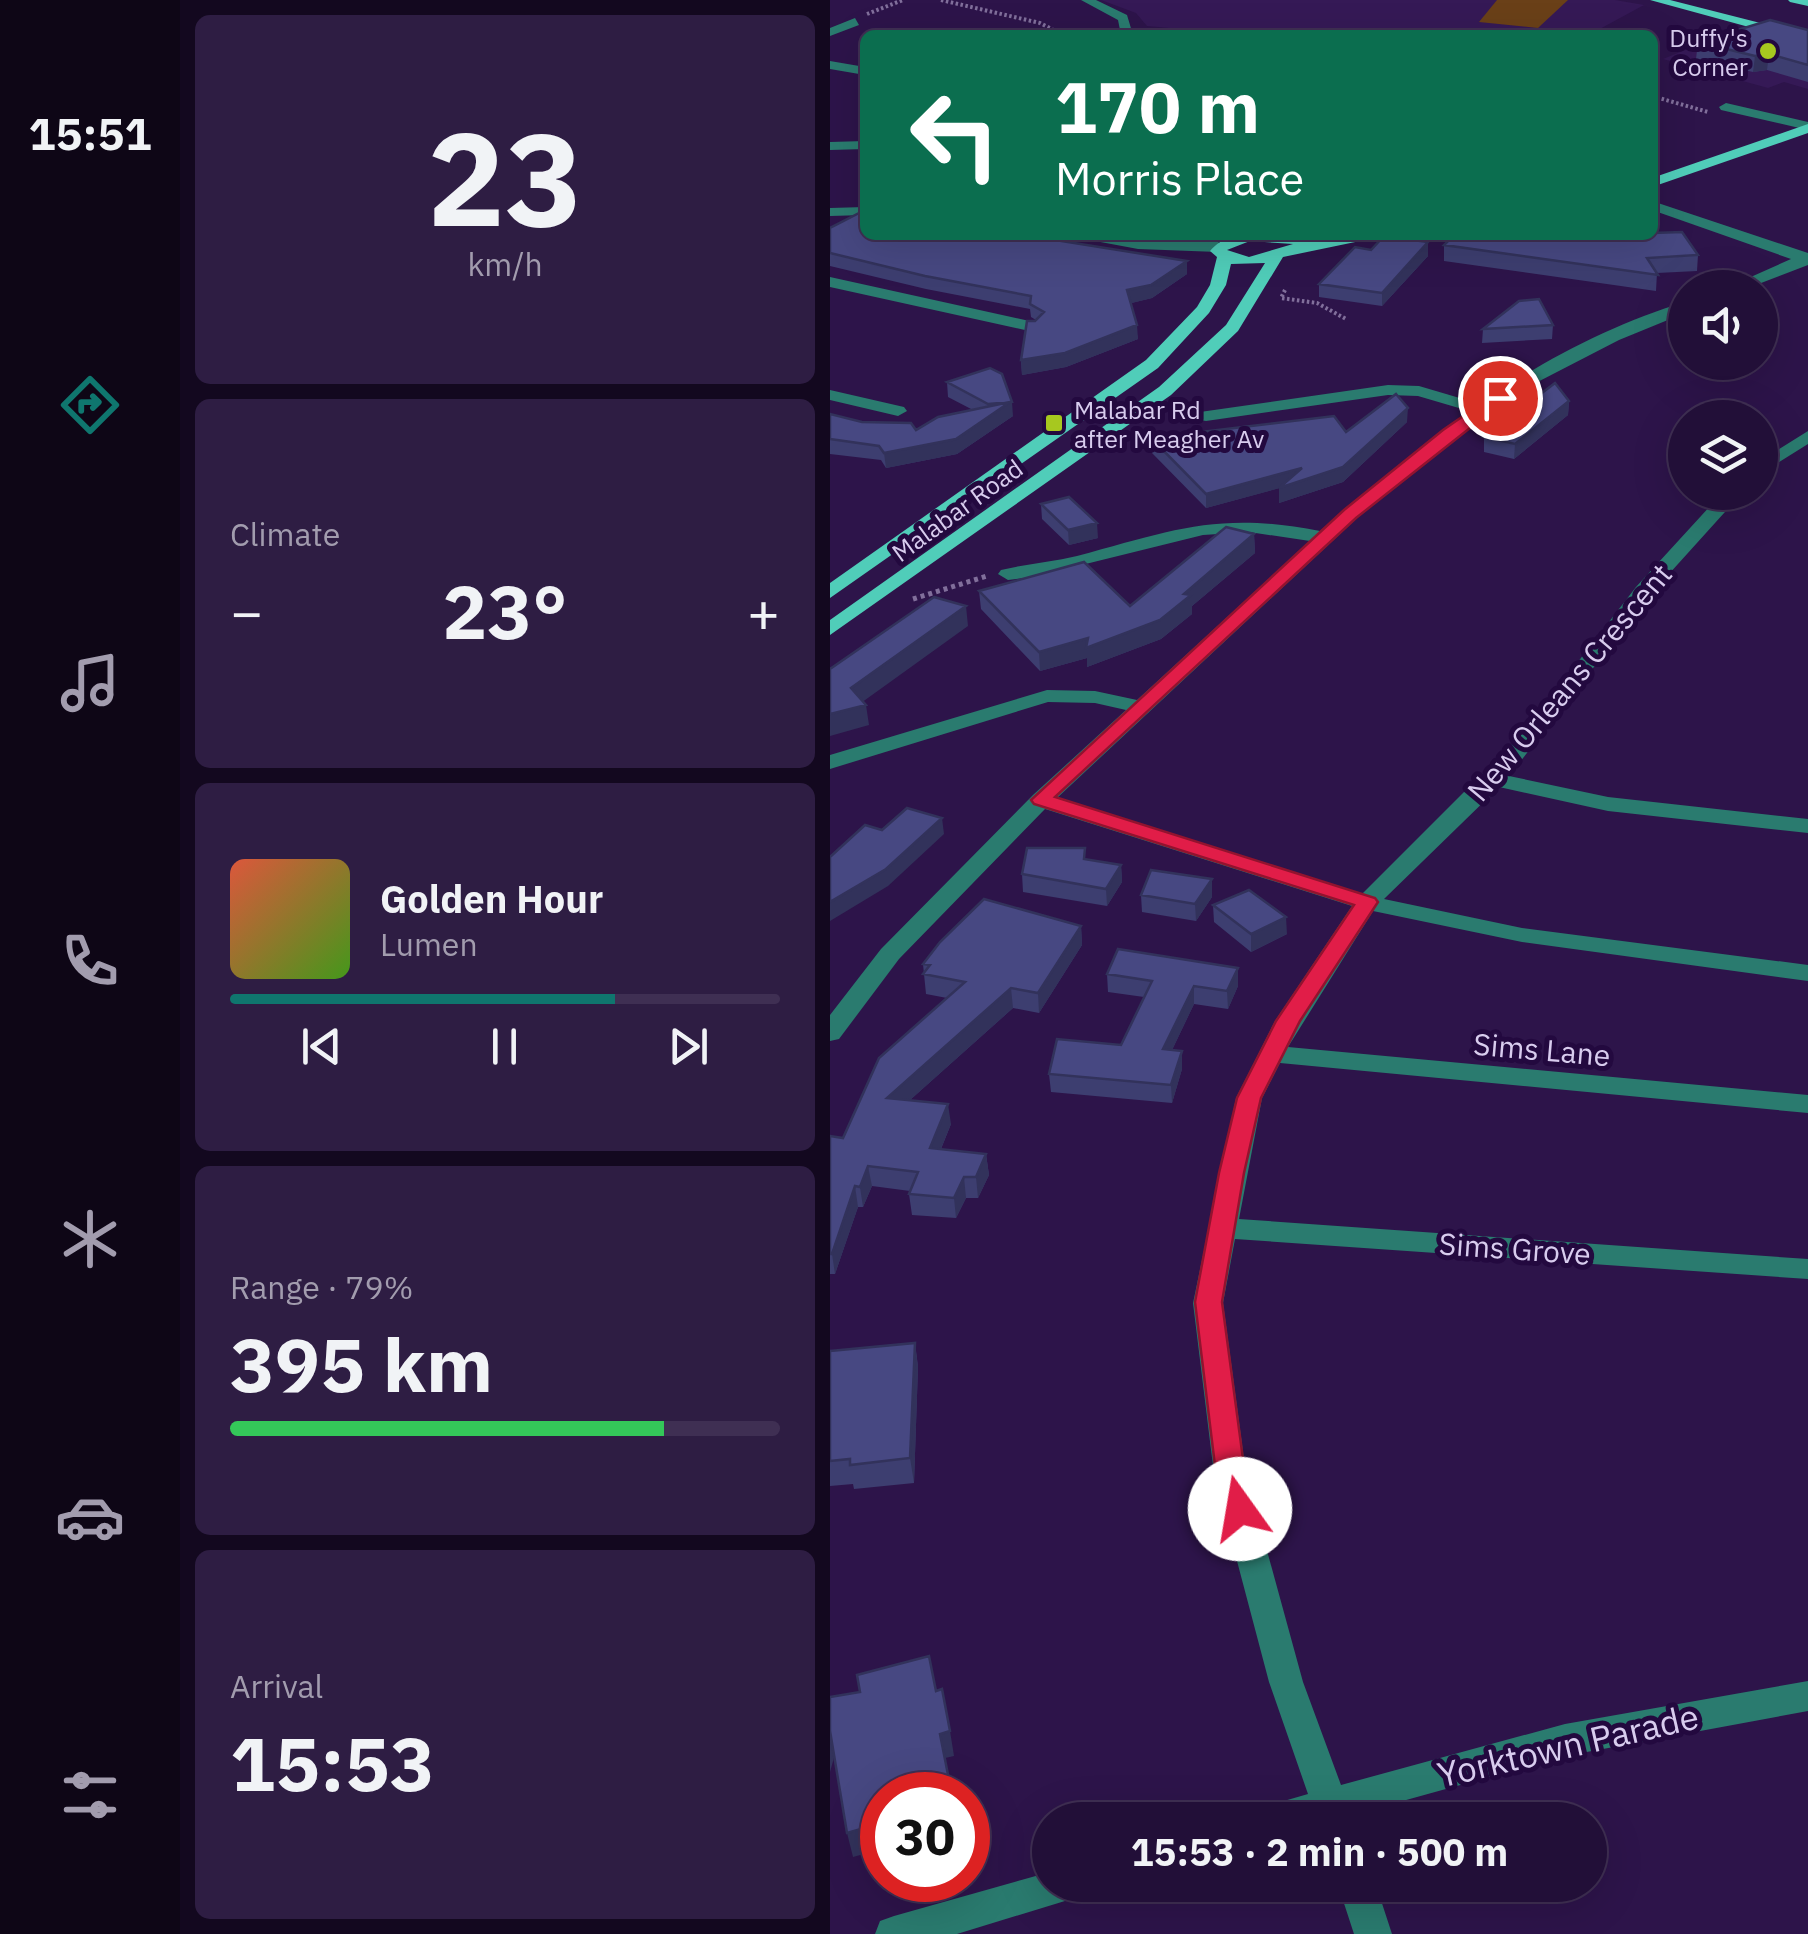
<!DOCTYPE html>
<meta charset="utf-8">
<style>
:root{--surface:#220f38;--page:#2e1d43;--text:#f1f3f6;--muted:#a29cae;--line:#3f2f53;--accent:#0f766e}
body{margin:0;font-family:"IBM Plex Sans",sans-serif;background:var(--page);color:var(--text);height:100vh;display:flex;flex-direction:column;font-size:38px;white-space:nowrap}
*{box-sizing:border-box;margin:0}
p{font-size:32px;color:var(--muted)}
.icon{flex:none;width:55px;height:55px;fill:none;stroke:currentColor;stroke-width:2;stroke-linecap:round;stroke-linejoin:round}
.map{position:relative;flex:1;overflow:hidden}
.side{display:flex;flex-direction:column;gap:15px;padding:15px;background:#13081f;width:650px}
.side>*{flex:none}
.top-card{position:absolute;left:30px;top:30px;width:798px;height:210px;border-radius:15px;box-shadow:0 10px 40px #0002,0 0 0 2px var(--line);background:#0b6e4f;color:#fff;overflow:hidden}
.controls{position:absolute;left:838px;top:270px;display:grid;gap:20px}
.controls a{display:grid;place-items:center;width:110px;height:110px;border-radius:50%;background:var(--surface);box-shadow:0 10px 40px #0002,0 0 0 2px var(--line);font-size:50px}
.speed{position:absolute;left:30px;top:1772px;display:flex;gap:20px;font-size:50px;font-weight:700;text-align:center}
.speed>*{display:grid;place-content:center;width:130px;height:130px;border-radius:50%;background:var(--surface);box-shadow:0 10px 40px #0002,0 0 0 2px var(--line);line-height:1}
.speed .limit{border:15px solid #d22;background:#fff;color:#111}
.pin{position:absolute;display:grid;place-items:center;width:85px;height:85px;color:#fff;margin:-42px;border:5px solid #fff;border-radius:50%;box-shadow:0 2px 10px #0007}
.me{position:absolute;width:110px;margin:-55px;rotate:347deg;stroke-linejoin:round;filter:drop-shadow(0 0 8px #0008)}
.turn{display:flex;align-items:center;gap:35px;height:210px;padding:0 30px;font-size:45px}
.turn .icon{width:130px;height:130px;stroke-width:2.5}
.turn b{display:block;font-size:70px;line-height:85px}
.big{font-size:75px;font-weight:700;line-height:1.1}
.side .card{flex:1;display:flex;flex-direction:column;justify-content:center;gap:15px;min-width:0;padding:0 35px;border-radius:15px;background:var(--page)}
.side .dial{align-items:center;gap:0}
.dial b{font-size:130px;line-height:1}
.song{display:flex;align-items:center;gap:30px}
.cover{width:120px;height:120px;border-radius:15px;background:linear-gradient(135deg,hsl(10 70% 55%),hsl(100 70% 35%))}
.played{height:10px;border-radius:5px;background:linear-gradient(90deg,var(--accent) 70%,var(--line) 70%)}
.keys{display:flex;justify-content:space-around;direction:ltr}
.heat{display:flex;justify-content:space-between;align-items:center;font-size:55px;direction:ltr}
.charge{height:15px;border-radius:8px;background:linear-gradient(90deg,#34c759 79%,var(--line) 0)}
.trip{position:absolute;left:202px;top:1802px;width:575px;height:100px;border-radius:50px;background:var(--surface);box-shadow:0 10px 40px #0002,0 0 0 2px var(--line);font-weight:700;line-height:100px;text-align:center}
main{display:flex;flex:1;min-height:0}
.dock{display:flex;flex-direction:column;width:180px;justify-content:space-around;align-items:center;background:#0e0616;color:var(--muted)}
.dock .icon{width:70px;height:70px}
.dock .active{color:var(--accent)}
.dock b{font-size:45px;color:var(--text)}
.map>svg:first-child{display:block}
.built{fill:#351956}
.green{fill:#6a4018}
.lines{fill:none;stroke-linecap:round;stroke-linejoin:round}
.path-far1{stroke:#816f9b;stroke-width:4;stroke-dasharray:2.5 2.5;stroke-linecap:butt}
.path{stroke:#816f9b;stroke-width:5;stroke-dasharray:4 4;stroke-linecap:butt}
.minor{fill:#2a7b6f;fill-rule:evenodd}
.major{fill:#50cdb9;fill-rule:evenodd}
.wall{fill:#3d3e70}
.shaded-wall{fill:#32325b}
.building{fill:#474882;stroke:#32325b;stroke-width:2.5}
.route{fill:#e11d48;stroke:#92132f;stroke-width:2.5}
.poi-dot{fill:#a7c81f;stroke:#23093f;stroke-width:4}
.labels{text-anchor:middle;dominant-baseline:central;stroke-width:10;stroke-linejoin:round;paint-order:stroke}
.far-poi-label{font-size:25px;fill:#d8ccee;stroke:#23093f;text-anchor:end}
.far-street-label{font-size:25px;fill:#d8ccee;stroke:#23093f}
.street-label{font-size:30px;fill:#d8ccee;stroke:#23093f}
.near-street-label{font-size:35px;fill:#d8ccee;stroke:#23093f}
</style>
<main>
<nav class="dock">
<b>15:51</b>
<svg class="icon active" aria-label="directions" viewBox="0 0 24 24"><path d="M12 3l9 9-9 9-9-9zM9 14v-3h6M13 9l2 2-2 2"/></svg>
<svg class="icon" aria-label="music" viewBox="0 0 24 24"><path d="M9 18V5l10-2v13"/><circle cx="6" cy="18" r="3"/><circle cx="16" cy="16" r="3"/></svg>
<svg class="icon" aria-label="phone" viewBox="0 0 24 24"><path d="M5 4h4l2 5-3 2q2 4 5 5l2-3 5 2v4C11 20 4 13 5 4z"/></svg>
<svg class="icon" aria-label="climate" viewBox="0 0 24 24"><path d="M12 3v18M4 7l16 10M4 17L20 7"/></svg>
<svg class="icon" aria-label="car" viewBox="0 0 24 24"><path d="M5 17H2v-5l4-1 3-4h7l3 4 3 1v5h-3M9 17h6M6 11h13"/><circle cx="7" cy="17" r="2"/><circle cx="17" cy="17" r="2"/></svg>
<svg class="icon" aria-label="filters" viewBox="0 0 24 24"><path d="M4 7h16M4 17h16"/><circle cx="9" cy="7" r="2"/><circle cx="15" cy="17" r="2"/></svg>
</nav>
<section class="side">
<div class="card dial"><b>23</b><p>km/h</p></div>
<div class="card"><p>Climate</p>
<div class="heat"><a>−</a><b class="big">23°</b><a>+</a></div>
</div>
<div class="card">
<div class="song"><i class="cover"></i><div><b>Golden Hour</b><p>Lumen</p></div></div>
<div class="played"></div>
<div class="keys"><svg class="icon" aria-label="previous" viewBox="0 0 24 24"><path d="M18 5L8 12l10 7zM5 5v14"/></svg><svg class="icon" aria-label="pause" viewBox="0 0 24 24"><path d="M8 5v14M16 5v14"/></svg><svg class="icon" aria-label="next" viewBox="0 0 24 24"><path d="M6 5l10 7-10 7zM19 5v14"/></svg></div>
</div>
<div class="card"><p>Range · 79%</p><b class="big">395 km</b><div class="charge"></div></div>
<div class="card"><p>Arrival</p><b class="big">15:53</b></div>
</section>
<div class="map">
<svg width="978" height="1934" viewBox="0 0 978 1934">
<rect width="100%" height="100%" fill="#2d144a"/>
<path class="built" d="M271,0H785L814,5L766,31H432L408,34L317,26L306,13Z
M912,27L978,46V89L954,82L938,88L833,59Z"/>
<path class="green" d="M667,0H738L708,28L649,22Z"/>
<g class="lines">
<path class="path-far1" d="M111,0L210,23L233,35
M37,14L73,0
M822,96L878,112
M455,290L451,298L487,303L516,319"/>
<path class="path" d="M83,599L157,576"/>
<path class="minor" d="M251,0H266L297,15L303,35H291L288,20Z
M25,18L29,25L0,36V28Z
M0,61L35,67V75L0,69Z
M896,103L978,122V130L891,110L889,107Z
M35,141V149L0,150V142Z
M822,201L978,253V265L918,288H896L961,259L822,210Z
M35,207V215L0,216V208Z
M233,235L388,242L396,247L388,252L308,249Z
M0,277L204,322L212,327L204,332L0,287Z
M855,302V313L789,340L694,389L625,437L527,518L227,798L532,894L692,734L806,587L893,492H913L820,595L679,776L778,797L978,819V833L778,811L669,787L554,899L692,928L978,965V981L692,942L543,911L458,1047L978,1095V1113L450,1063L432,1098L409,1219L978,1259V1279L405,1239L393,1303L416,1474L473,1682L511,1785L735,1724L978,1681V1711L735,1756L522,1815L524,1820H425L430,1808L478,1794L439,1682L384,1474L363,1303L406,1098L445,1021L522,906L215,809L69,959L9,1039L0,1041V1015L51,949L203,795L296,710L265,703L218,702L0,769V755L217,690L265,691L307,700L480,541L419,532L373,535L203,577L178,580L168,574L171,570C196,564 222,562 247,556C343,530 389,511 490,531L639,411L588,396L558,395L376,421L370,420V412L558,385L589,386L650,404C710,362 784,323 855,302Z
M0,390L74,407L77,411L68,416L0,400Z
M978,431V444L930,474V461Z
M220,1872V1885H254L248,1897L127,1934H45L50,1921L64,1916Z
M508,1885H546L562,1934H524Z"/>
<path class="major" d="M820,0H840L978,35V43Z
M958,0H978V6L960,2Z
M978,124V133L822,187V178Z
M464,235H559L453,257L408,331L341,395L0,635V620L329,387L396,325L435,263L401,264L396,285L379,313L328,368L0,598V583L316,360L367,307L380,285L387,257L380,251C400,227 436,235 464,235ZM420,241L463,244L419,257L397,250Z"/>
</g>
<path class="wall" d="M978,30V82L937,70L923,72L866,59L868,42Z
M824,221L823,233L868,255L867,271L827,273L826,291L614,261V245Z
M0,228L357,274L322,298L301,303L308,339L236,367L192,375L191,360L206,320L201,317L200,309L96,289L0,266Z
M598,242V256L552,306L489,297V284L541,250Z
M723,325L722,339L652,343L653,329Z
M117,382L183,416L127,454L56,468L51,460L0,454V414L32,422L86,430L143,410L118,397Z
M739,401L738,415L684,459L654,452V437Z
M577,422L513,482L449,503V488L376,508L322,453L321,438L516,432Z
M211,504L268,538L239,545L212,519Z
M424,534L425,553L362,606V614L331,639L257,667V658L210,671L151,609L149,591L300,606Z
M256,859L291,865L292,882L277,906L193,892L192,874Z
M382,879V897L366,921L312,912L311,895Z
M383,905L457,934L421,952L384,922Z
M251,926L252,945L209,1013L183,1008L80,1100L121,1124L111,1149L156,1154L159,1175L148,1198H136L126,1218L82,1215L79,1194L80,1191L42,1186L33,1207H28L5,1274H0V1136L13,1138L117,998L96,994L93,964Z
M408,968V986L398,1009L364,1004L342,1050L352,1051V1069L342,1103L221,1092L219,1074L291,1045L314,997L278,992L277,974Z
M85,1343L88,1367L84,1483L24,1489L23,1484L0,1486V1351Z"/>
<path class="shaded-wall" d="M939,54L937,70L923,72L925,56Z
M598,242V256L552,306V293Z
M357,261V274L322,298L298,304L297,290Z
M307,325L308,339L236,367L192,375L191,360Z
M739,401L738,415L684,459L685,444Z
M182,402L183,416L127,454L56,468L54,453L160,416L158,404Z
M578,408L577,422L513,482L449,503V488H450L376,508V494Z
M267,523L268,538L239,545L238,530Z
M424,534L425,553L362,606V614L331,639L257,667V658L210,671L209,652L354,594Z
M136,606L138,626L24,708L36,705L39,725L0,736V714L21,688Z
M112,818L114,834L58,886L0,921V902Z
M291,865L292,882L277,906L276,889Z
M382,879V897L366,921L365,904Z
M456,917L457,934L421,952V934Z
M251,926L252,945L209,1013L208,993Z
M408,968V986L398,1009L397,991Z
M364,986V1004L334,1067L333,1049Z
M181,988L183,1008L60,1118L57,1098Z
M352,1051V1069L342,1103L341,1085Z
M118,1104L121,1124L103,1168L100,1148Z
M156,1154L159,1175L148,1198L146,1177Z
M38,1166L42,1186L33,1207L30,1187Z
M134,1177L136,1198L126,1218L124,1198Z
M25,1186L28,1207L5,1274L2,1254Z
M85,1343L88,1367L84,1483L80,1458Z
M0,1730L5,1754L0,1772Z
M120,1731L124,1756L115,1758L110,1734Z
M52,1823V1849L23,1857L17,1833Z"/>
<path class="building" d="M940,20L978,30V65L939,54L925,56L868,42Z
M35,210V235H194L357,261L321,285L297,290L307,325L235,353L191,360L197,321H205L214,312L200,304L201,296L95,276L0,253V228Z
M852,232L868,255L817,258L828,275L614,245L624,235H822V233Z
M554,236L598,242L552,293L489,284L525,247L541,250Z
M709,299L723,325L653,329L689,301Z
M160,368L172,374L182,402L158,404L117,382Z
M725,383L739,401L685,444L654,437Z
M566,394L578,408L513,467L449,488L472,468L376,494L321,438L504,416L516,432Z
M180,402L126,439L54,453L49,446L0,439V414L32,422L81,423L86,430L108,417Z
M239,497L267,523L238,530L211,504Z
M396,527L424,534L354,594L361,595L330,620L256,648L258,638L209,652L149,591L254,562L300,606Z
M104,597L136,606L21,688L36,705L0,714V669Z
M77,808L112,818L56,869L0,902V857L35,825L52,830Z
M197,848H255L254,859L291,865L276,889L192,874Z
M321,870L382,879L365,904L311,895Z
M419,890L456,917L421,934L383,905Z
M154,899L251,926L208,993L181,988L57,1098L118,1104L100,1148L156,1154L146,1177H134L124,1198L79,1194L88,1172L38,1166L30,1187L25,1186L2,1254H0V1136L13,1138L49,1058L135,982L93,974L100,965L93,964L110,942Z
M288,949L408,968L397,991L364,986L333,1049L352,1051L341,1085L219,1074L227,1039L291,1045L322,981L277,974Z
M85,1343L80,1458L20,1465V1459L0,1461V1351Z
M99,1656L106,1691L112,1689L120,1731L110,1734L122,1795H52V1823L17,1833L0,1731V1697L30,1692L27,1675Z"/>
<path class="route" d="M665,394L678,398L526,518L225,797L545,898L548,902L470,1021L431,1098L414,1173L392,1302L415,1474L424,1509L420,1517L410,1521L399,1517L386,1474L365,1302L389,1173L407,1098L446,1021L524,905L204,804L201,800L514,510L613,430Z"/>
<g class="poi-dot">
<circle cx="938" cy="51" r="10"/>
<rect x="214" y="413" width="20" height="20" rx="5"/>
</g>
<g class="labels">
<g class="far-poi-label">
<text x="918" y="37">Duffy's<tspan x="918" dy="29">Corner</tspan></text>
<text x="244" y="409" text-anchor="start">Malabar Rd<tspan x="244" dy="29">after Meagher Av</tspan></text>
</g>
<g class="far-street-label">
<text transform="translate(127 510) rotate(-36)">Malabar Road</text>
</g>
<g class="street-label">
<text transform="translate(739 682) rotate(-50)">New Orleans Crescent</text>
<text transform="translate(712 1049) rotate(5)">Sims Lane</text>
<text transform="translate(685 1248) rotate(4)">Sims Grove</text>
</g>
<g class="near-street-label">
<text transform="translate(738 1745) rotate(-13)">Yorktown Parade</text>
</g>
</g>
</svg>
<div class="controls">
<a><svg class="icon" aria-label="sound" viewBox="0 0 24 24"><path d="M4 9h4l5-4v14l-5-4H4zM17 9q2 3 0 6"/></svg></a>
<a><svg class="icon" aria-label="layers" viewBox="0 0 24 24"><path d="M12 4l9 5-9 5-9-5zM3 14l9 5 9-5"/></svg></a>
</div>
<div class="speed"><div class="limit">30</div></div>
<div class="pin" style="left:670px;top:398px;background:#d93025"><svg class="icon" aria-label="arrive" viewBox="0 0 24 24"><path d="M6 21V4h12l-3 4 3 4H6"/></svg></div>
<svg class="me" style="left:410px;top:1509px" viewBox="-20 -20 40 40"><circle r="19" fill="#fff"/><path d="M0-13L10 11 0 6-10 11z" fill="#e11d48"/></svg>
<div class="trip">15:53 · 2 min · 500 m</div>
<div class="top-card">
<div class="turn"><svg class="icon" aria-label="left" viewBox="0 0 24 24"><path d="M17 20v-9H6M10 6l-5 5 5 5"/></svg><div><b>170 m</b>Morris Place</div></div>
</div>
</div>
</main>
